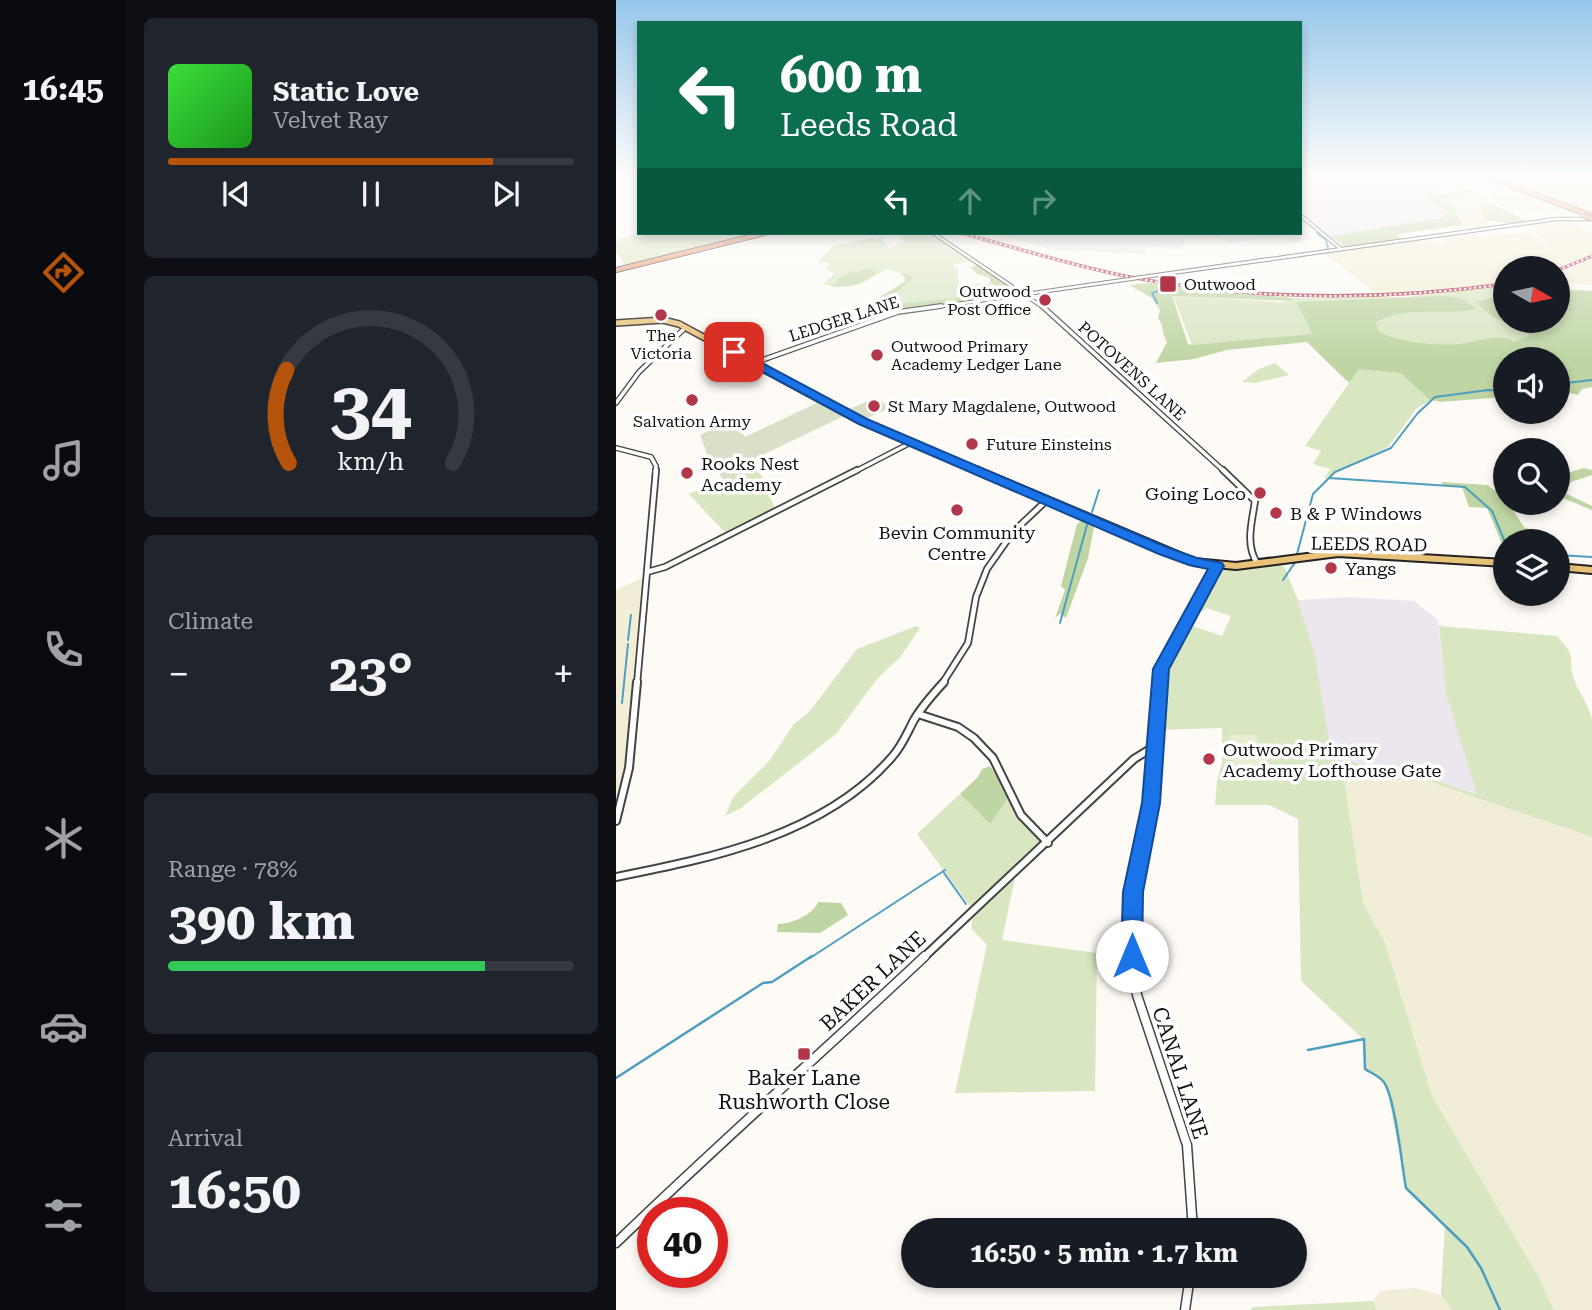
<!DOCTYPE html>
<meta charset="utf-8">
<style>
:root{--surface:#171b24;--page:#20242c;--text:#f1f3f6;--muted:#9ea1a6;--line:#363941;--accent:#b45309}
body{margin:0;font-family:"Roboto Serif",serif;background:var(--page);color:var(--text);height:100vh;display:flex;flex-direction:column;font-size:26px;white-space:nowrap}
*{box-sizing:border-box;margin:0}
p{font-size:23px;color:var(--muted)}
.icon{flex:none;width:38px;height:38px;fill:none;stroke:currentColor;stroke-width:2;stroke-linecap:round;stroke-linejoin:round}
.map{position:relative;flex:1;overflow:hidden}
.sheet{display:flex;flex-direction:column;gap:18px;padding:18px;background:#0d0f14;width:490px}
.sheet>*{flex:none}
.top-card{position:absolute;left:21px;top:21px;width:665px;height:214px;border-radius:0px;box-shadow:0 4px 10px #0003;background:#0b6e4f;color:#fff;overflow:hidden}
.needle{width:46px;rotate:99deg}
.controls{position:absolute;left:877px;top:256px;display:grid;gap:14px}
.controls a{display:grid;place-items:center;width:77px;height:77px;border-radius:50%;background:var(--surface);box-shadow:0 4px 10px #0003;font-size:35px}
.speed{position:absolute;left:21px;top:1197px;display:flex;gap:14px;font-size:35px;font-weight:700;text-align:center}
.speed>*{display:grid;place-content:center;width:91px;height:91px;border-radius:50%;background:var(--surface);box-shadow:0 4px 10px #0003;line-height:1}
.speed .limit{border:10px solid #d22;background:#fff;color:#111}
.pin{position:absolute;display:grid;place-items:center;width:60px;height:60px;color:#fff;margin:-30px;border-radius:14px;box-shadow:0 4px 10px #0006}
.me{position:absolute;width:77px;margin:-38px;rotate:0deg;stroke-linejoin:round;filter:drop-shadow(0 0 5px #0008)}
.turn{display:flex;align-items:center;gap:24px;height:147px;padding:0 28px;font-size:32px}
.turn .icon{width:91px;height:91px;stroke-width:2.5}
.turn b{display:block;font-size:49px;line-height:60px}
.lanes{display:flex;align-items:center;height:66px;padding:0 28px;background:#0003;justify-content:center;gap:35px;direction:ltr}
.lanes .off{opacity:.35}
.big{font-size:52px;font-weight:700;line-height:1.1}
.sheet .tile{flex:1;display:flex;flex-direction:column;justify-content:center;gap:10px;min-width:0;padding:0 24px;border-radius:10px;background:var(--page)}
.sheet .dial{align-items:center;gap:0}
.dial svg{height:182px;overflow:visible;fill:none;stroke:var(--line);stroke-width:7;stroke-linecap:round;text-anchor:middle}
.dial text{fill:var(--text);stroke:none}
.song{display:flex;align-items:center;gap:21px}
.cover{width:84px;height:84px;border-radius:10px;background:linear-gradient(135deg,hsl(120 70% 55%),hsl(120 70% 35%))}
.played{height:7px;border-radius:4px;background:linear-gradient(90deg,var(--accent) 80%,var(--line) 80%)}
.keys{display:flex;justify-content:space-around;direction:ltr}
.heat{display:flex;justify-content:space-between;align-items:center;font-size:38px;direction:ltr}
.charge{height:10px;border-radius:5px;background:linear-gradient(90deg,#34c759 78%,var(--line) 0)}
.trip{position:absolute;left:285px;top:1218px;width:406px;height:70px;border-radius:35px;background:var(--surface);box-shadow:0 4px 10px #0003;font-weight:700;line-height:70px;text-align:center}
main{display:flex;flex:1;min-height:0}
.menu{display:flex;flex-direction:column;width:126px;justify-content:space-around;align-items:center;background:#090b0e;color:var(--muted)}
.menu .icon{width:49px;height:49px}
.menu .current{color:var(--accent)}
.menu b{font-size:32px;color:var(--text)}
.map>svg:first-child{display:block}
.industrial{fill:#ece7ee}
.farmland{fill:#f2edd7}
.green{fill:#d8e6c2}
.forest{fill:#bfd5a3}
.cemetery{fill:#dadfc7}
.pitch{fill:#e7eed2}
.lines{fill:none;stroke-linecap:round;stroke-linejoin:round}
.stream-far1{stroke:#4e9ebf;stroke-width:2}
.stream{stroke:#4e9ebf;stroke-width:2.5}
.minor-far4-casing{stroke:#444;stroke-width:4.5}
.minor-far3-casing{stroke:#444;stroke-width:6}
.minor-far2-casing{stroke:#444;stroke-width:8}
.minor-far1-casing{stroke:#444;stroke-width:10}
.minor-casing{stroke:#444;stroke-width:11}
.major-far1-casing{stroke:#222;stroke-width:8}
.major-casing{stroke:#222;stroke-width:10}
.highway-casing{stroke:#222;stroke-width:6}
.minor-far4{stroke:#fff;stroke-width:2.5}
.minor-far3{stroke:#fff;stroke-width:3.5}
.minor-far2{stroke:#fff;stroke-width:4.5}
.minor-far1{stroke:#fff;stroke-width:6}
.minor{stroke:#fff;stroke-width:8}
.major-far1{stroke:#e9c27a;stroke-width:5}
.major{stroke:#e9c27a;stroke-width:6}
.highway{stroke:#e4976d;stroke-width:4.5}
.rail-casing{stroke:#b2374a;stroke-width:3.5}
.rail{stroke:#fff;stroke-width:2;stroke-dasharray:2.5;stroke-linecap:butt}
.minor-bridge-casing{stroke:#444;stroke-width:4.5;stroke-linecap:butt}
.highway-bridge-casing{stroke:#222;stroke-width:6;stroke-linecap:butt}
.minor-bridge{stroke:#fff;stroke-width:2.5}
.highway-bridge{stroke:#e4976d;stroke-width:4.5}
.route{fill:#1a73e8;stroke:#114b97;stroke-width:2}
.poi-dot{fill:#b2374a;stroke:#fff;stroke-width:2.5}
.labels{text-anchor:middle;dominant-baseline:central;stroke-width:7;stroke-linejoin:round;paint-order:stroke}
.far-poi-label{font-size:16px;fill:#111;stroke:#fff;text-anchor:start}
.far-street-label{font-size:16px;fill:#111;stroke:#fff}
.poi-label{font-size:18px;fill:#111;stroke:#fff;text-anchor:start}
.street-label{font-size:18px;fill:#111;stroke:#fff}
.near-street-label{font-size:21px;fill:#111;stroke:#fff}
.near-poi-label{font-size:21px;fill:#111;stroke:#fff}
</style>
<main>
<nav class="menu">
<b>16:45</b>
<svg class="icon current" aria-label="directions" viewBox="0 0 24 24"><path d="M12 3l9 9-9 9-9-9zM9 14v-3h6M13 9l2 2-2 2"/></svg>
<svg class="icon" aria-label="music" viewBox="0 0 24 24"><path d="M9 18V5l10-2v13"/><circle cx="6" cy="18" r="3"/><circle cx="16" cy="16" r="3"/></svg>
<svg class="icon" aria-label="phone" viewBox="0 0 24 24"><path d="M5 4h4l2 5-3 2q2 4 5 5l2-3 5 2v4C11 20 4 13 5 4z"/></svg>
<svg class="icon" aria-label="climate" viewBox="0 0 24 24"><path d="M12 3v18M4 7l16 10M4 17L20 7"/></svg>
<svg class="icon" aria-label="car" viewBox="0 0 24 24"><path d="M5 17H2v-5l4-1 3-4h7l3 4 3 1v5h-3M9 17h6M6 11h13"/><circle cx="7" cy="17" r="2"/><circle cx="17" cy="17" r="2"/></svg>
<svg class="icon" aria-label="filters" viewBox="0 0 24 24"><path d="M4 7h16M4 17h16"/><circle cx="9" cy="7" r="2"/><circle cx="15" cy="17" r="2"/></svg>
</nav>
<section class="sheet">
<div class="tile">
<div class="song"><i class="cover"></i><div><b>Static Love</b><p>Velvet Ray</p></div></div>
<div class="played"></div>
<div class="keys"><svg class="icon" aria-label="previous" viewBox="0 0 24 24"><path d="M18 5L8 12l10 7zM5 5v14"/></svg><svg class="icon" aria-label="pause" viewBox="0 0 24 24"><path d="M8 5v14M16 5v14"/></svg><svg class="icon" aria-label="next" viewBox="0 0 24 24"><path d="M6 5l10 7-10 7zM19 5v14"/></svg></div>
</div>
<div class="tile dial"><svg viewBox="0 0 100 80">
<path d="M14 69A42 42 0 1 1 86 69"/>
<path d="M14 69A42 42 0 0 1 13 28" stroke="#b45309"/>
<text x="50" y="56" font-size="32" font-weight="700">34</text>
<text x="50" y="72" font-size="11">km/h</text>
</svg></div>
<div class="tile"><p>Climate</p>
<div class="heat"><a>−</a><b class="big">23°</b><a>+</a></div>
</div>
<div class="tile"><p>Range · 78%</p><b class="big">390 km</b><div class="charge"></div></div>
<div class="tile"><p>Arrival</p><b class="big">16:50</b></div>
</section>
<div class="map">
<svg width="976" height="1310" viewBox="0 0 976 1310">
<rect width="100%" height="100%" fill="#fefbf6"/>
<path class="industrial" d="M684,179H810L831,192L812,198L833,212L827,218L708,237L696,227L686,228L697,239L678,242L670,235L613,243L602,238L569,239L566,249L536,247L530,249L529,254L437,250L377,233H684Z
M733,597L798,601L822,620L830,694L862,794L801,775L715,758L699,655L682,600Z"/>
<path class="farmland" d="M884,179H976V212L938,199Z
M862,192L878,205L864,208L876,227L851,230L832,197Z
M887,194L904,195L951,213L930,210L927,213L896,209L885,206L874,195Z
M940,221L953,222L976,233V254L935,268H889V281L866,285L761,294L709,253L812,239L820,244L830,242L825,237L857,232L865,237L910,232L929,242L932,241L916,230L921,229L914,224Z
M976,259V285L942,282V273Z
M31,576L13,768L0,821V590Z
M726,765L803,778L976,837V1310H938L922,1276L816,1096L769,943L747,903Z
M800,1288L825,1295L836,1310H761L757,1301L764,1291Z"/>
<path class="green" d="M24,233H133L9,265L0,252V240Z
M291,233H317L322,236L306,242L324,237L359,260L337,265L339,269L342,268L343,285L373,283L388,278L411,294L286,312L264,297L289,281L287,274L271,269C250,281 231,291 207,284L219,273L209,270L214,263L202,262L216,246L257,238L261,241L262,238L268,237L266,239L273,248L288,242L284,237Z
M889,285V320H942V289L976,291L942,359H889L801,408L772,447L708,479L714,469L697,464L705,451L689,446L733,383L686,337L576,345L557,296L666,302L676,301L675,298L790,297Z
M659,363L673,375L639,383L626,382L643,369Z
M142,467L160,511L112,536L73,494Z
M665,559L682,600L699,655L716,758L801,775L861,794L830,694L823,626L941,636C964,660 950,659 959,682C964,695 973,705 976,719V837L803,778L726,766L747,903L769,943L816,1096L922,1276L938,1310H836L825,1295L829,1223L804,1204L790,1188L787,1172L788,1163L781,1141L770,1084L749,1069L747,1039L685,981L682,819L653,805H599L601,781L606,763V728L540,730L544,679L571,624L606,636L615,616L590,608L588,611L578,609L601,566Z
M300,626L304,628L285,656L261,679L220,734L125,808L109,816L118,796L153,761L178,724L194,711L241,649Z
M344,794L374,824L394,795L405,815L432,843L401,868L386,940L481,953L479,1091L339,1093L371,945L356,929V909L301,834Z
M757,1301L761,1310H635L636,1307Z"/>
<path class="forest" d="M853,188L862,192L832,197L847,225L782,234L786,240L734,247H729L714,236L827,218L832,212L811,198Z
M878,205L913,222L894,224L871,220L864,207Z
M366,264L411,294L283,311L264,297L289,282V277L284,273L296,275V279L275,297L282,304L345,298L379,291L381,287L374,282V278L361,274L354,267Z
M253,269L260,272C253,284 228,289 215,286L223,281L220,280L233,273Z
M532,283L675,298L677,301L556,296L572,344L576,345L697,334L680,302L831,296L847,299L861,309C829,316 790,305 760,322L762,331C783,343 819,346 844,344C860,342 884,332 898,342L913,336L910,325C901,319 891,324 882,319C874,316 865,307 859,301L889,296V320H942V289L976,291V387L966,389L962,395L942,390V359H889V397L824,402L813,399L785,373L743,369L734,382L730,380L691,342L611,350L578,359L540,363L551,342C546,334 548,326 542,318L544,310L536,298L513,285Z
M968,468L976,470V475L955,482L947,492L976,506V510L942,496V476Z
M826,482L871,485L889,498L908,527L936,541H889V551L871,508L853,507L846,487L827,486Z
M465,521L478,527L472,558L450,618L444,614L439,618L449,590L445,586L461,524Z
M374,766L394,795L374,824L344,794L362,777L366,769Z
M202,902L225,903L232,915L204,933L161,932L162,924C175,924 197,915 202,902Z"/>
<path class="cemetery" d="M260,398L274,408L244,421L232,414L138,459L142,467L108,481L93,459L84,435L118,419L129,437L207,400L228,411Z"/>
<path class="pitch" d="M614,735H640L646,777H618Z"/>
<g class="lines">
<path class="stream-far1" d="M701,233L710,240L712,249
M541,303L536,293L549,289
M942,384L976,380
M713,478L719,472L775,448L801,414L819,397L872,390L889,391
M476,512L483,490
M681,554L697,494L713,478L849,487L876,511L889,542
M942,555L976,557
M667,580L680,561
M444,623L471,525
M12,640L15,615
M6,703L12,644
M328,873L350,904
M194,958L329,870"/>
<path class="stream" d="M692,1050L748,1039L749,1069C755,1073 763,1076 767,1081C779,1095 786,1167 790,1188L851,1247L865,1268L884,1310
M0,1078L147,983L156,982L196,956"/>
<g class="minor-far4-casing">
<path id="minor-far4" d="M684,215L725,249
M317,233L428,308
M527,277L940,219H975
M313,308L514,279"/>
</g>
<g class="minor-far3-casing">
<path id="minor-far3" d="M426,306L609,472
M138,363L282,312L325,306
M0,403L23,372L70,327
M0,448L35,457L40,466L39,472
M238,472L296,442"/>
</g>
<g class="minor-far2-casing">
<path id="minor-far2" d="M607,470L639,501C636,522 629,544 641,563
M31,572L49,567L241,470
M21,684L40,470
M326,684L352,643L360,597L371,569L397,532L431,500
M543,684L544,674L601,566"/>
</g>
<g class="minor-far1-casing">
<path id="minor-far1" d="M302,714L342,727L358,738L377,758L405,815L432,843
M0,821L13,768L21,682
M0,877C96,858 209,835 276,757C286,746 291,733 298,720C306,706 317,694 328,682
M307,958L518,759L539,746
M517,958L516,911L535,803L543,682"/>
</g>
<g class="minor-casing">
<path id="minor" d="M517,956L521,995L571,1145L577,1230
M0,1243C101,1145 207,1052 309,956
M569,1310L574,1276"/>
</g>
<g class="major-far1-casing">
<path id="major-far1" d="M0,323L47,320L63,324L244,421L364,472"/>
</g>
<g class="major-casing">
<path id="major" d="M360,470L578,562L620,566L722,553L889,563
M942,567L976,570"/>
</g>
<g class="highway-casing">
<path id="highway" d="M877,179L976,216
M0,270L149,233"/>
</g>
<use href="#minor-far4" class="minor-far4"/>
<use href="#minor-far3" class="minor-far3"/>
<use href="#minor-far2" class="minor-far2"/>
<use href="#minor-far1" class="minor-far1"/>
<use href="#minor" class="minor"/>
<use href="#major-far1" class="major-far1"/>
<use href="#major" class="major"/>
<use href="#highway" class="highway"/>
<g class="rail-casing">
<path id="rail" d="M345,233C401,248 457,266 514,277C639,301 763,301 889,284
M942,270L976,256"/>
</g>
<use href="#rail" class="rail"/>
<g class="minor-bridge-casing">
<path id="minor-bridge" d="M514,279L527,277"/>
</g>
<g class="highway-bridge-casing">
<path id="highway-bridge" d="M967,215L976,219"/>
</g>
<use href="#minor-bridge" class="minor-bridge"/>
<use href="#highway-bridge" class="highway-bridge"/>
</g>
<linearGradient id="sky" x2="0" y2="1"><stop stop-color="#97c7eb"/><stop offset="0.49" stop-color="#fffdfb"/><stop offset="1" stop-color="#fffdfb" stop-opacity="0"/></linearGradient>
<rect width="976" height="363" fill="url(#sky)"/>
<path class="route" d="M115,350H122L251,419L553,548L581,558L606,563L608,566L553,669L544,803L527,892L526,956L523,963L516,966L508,963L505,956L507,892L526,803L537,669L592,569L573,565L543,554L243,424L115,355Z"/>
<g class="poi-dot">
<rect x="543" y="275" width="18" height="18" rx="3.5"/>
<circle cx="429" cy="300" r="7"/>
<circle cx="45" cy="315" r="7"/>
<circle cx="261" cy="355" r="7"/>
<circle cx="76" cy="400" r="7"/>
<circle cx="258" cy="406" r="7"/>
<circle cx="356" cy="444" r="7"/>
<circle cx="71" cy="473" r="7"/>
<circle cx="644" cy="493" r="7"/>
<circle cx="341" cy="510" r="7"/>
<circle cx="660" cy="513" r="7"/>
<circle cx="715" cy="568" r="7"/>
<circle cx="593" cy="759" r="7"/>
<rect x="181" y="1047" width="14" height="14" rx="3.5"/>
</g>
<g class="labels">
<g class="far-poi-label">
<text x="568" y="284">Outwood</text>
<text x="415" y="291" text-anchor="end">Outwood<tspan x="415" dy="18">Post Office</tspan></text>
<text x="45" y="335" text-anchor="middle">The<tspan x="45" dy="18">Victoria</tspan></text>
<text x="275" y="346">Outwood Primary<tspan x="275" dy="18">Academy Ledger Lane</tspan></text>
<text x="272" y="406">St Mary Magdalene, Outwood</text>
<text x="76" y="421" text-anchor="middle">Salvation Army</text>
<text x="370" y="444">Future Einsteins</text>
</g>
<g class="far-street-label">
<text transform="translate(228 319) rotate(-18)">LEDGER LANE</text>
<text transform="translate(516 371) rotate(42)">POTOVENS LANE</text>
</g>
<g class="poi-label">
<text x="85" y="463">Rooks Nest<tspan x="85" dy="21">Academy</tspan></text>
<text x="630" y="493" text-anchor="end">Going Loco</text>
<text x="674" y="513">B &amp; P Windows</text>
<text x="341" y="532" text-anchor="middle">Bevin Community<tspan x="341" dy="21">Centre</tspan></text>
<text x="729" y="568">Yangs</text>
<text x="607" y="749">Outwood Primary<tspan x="607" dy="21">Academy Lofthouse Gate</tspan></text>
</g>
<g class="street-label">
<text transform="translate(753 544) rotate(1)">LEEDS ROAD</text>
</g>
<g class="near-street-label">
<text transform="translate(257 981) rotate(-43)">BAKER LANE</text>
<text transform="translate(564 1073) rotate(72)">CANAL LANE</text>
</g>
<g class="near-poi-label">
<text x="188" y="1078">Baker Lane<tspan x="188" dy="24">Rushworth Close</tspan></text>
</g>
</g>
</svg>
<div class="controls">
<a><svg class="needle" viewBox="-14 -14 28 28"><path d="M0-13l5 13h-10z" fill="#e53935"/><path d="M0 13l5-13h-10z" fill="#9ea1a6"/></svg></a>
<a><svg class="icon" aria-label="sound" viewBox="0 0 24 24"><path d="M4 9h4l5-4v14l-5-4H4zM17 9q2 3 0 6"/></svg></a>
<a><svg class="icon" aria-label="search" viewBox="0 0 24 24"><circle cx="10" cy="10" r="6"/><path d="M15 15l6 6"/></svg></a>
<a><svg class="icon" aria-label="layers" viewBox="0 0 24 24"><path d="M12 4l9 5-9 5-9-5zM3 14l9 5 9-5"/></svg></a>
</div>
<div class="speed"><div class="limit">40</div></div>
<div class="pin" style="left:118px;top:352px;background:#d93025"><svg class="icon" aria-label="arrive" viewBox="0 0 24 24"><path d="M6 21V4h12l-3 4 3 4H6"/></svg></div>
<svg class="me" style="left:516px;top:956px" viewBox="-20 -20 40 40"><circle r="19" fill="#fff"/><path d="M0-13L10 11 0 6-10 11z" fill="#1a73e8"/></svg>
<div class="trip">16:50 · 5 min · 1.7 km</div>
<div class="top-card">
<div class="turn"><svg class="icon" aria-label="left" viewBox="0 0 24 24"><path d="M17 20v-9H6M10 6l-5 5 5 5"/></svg><div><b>600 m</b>Leeds Road</div></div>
<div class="lanes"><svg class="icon" aria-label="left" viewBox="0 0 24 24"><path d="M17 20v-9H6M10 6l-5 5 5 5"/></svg><svg class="icon off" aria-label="ahead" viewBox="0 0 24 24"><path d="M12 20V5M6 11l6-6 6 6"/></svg><svg class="icon off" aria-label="right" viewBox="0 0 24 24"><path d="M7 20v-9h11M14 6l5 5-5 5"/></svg></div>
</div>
</div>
</main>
